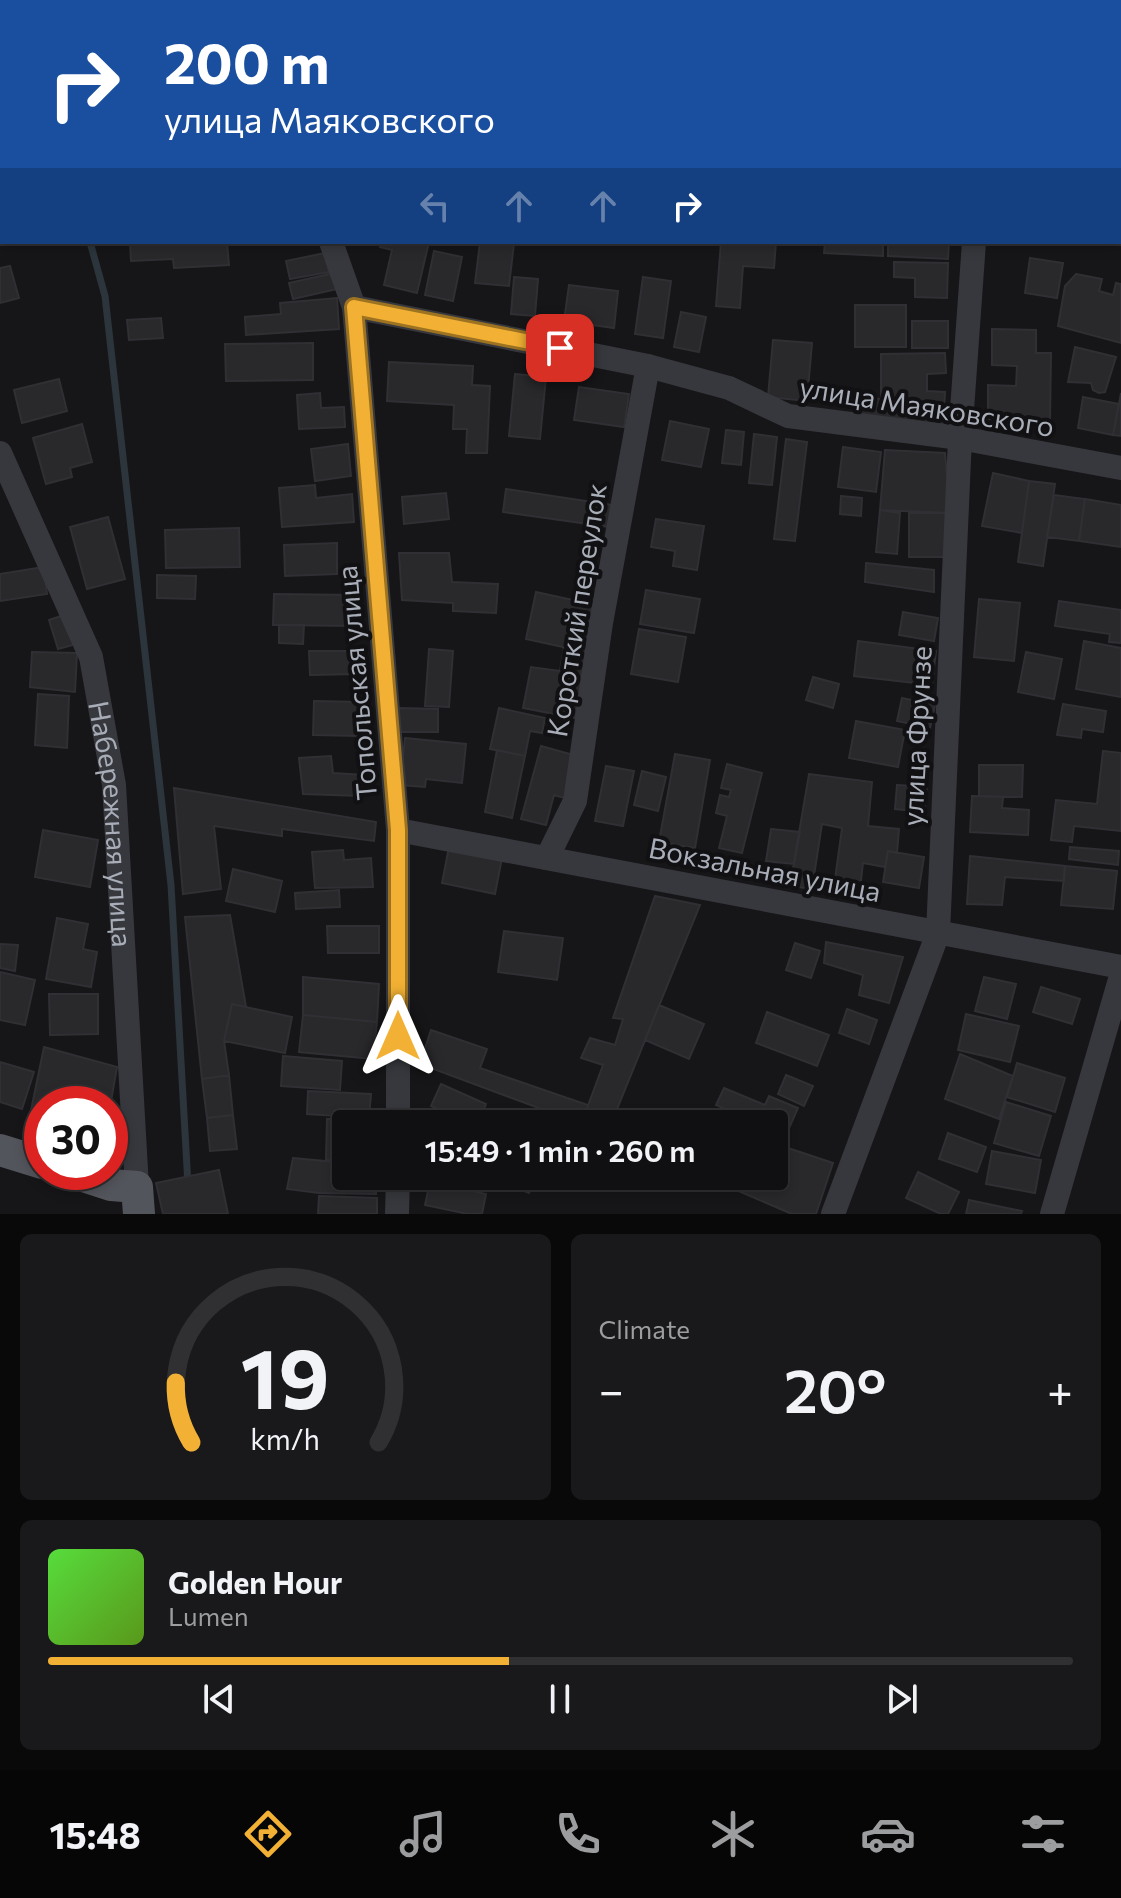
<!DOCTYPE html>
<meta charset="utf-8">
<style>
:root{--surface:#101012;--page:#19191b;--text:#f1f3f6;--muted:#9c9d9f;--line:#303032;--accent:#f2b134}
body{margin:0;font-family:Commissioner,sans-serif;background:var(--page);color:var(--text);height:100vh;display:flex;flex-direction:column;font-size:30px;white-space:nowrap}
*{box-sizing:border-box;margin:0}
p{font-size:26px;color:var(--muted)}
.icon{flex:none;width:44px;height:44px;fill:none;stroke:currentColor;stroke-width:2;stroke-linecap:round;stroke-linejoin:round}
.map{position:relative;height:1214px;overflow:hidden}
.side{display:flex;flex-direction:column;gap:20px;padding:20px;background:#09090a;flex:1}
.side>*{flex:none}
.top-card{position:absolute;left:0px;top:0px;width:1122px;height:244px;box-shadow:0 4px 12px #0003,0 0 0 2px var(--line);background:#1a4fa0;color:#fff;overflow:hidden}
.speed{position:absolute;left:24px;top:1086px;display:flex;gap:16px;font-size:40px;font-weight:700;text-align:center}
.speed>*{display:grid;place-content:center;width:104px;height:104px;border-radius:50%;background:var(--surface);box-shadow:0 4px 12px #0003,0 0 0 2px var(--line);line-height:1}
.speed .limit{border:12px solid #d22;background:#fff;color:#111}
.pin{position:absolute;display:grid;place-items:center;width:68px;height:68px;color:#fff;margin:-34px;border-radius:16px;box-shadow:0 4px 12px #0006}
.me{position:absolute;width:88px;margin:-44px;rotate:0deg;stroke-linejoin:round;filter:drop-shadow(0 0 6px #0008)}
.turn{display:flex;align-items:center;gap:28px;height:168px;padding:0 32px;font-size:36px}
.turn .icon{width:104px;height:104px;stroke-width:2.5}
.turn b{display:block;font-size:56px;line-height:68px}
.lanes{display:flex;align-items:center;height:76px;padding:0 32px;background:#0003;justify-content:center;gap:40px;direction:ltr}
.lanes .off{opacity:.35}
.big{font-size:60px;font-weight:600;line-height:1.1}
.side .widget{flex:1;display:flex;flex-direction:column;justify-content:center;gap:12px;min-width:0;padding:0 28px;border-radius:12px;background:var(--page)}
.side .dial{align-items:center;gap:0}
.dial svg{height:208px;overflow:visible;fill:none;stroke:var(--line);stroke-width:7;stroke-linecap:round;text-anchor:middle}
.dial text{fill:var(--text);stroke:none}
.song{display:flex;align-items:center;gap:24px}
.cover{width:96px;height:96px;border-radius:12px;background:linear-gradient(135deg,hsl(110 70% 55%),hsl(90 70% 35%))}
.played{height:8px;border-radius:4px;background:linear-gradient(90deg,var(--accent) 45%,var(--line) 45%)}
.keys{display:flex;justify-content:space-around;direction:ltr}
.heat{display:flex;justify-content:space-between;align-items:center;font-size:44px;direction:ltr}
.side .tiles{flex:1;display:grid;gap:20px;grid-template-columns:1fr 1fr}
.widget:last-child{grid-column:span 2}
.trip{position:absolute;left:332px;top:1110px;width:456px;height:80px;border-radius:8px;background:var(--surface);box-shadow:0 4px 12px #0003,0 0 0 2px var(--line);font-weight:600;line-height:80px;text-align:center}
.dock{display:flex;height:128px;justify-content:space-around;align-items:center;background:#060607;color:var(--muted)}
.dock .icon{width:56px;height:56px}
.dock .active{color:var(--accent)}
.dock b{font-size:36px;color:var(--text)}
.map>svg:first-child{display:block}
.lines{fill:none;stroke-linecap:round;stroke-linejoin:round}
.stream{stroke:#2c353c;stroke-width:7}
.building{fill:#29292c;stroke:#303034;stroke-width:2}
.minor{stroke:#37383d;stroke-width:24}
.major{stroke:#53555c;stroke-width:32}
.route-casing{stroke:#9d7322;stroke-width:20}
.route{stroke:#f2b134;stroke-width:14}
.labels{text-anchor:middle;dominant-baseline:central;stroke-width:8;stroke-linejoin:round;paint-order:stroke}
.street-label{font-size:28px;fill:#a8adb8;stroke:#111113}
</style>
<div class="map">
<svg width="1121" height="1214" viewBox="0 0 1121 1214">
<rect width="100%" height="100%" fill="#161618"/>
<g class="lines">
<path class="stream" d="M0,34L2,35
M90,242L105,296L171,885L188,1185"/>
</g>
<path class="building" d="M130,242H227L229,265L174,268L173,259L131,261Z
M381,242H429L417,293L384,285L392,250L380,247Z
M480,242L514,243L509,286L475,283Z
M721,242H776L774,268L743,266L740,308L716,306Z
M825,242H883V256L824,253Z
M888,242H949L948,259L888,256Z
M434,251L462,257L453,301L425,295Z
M325,253L329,272L290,279L286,261Z
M1030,258L1063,263L1057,298L1025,293Z
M894,262L948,263L947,298L915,297V278L894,277Z
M10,266L19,298L0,303V268Z
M334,273L337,289L293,299L289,283Z
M1076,274L1102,279L1099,291L1113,295L1116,283L1121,284V343L1058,326L1065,286Z
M514,277L538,279L535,316L511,314Z
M643,277L671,281L663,338L635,334Z
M569,285L618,291L614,328L564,321Z
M337,298L339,329L246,335L245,317L281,314L280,303Z
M855,305H906V347H855Z
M681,312L706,317L699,352L674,347Z
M161,318L163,338L129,340L127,320Z
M912,321H948V348H912Z
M992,329L1036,330V353H1051L1050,420L988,419V385L1016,386L1017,366L992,365Z
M773,340L812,343L807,401L768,397Z
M313,343V380L226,381L225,344Z
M1075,347L1116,357L1105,392L1099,393L1093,390L1091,383L1068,382Z
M945,353L946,373L927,374V391L945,392L943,428L858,418L859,397L881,399V354Z
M389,362L473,366L472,385L490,386L487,453H466L467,429H453L454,405L387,401Z
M515,374L546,377L540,439L509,436Z
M59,379L67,411L22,423L14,390Z
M579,387L629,394L624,427L574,420Z
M320,393L321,408L344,407L345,427L299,429L297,395Z
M1121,393V436L1113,435Z
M1083,397L1119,404L1113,435L1078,428Z
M670,421L709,429L701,467L662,460Z
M82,424L92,462L70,468L72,477L46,484L33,438Z
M726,430L744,432L741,465L722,463Z
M754,434L777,437L772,485L749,483Z
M786,439L807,442L795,541L774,539Z
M348,444L351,476L315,481L311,449Z
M843,447L881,452L876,492L838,487Z
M885,450L945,453L950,513L880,510Z
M993,473L1029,481L1022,533L982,526Z
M1029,481L1055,484L1043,566L1018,562Z
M315,485L316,498L352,494L354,522L282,527L279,488Z
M506,489L613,505L610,527L503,512Z
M446,493L449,519L404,524L402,497Z
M1054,495L1085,499L1079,541L1047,537Z
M841,496L862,498L861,516L840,514Z
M1085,499L1121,505V547L1079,541Z
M880,510L900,513L897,554L876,552Z
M909,513H950V557H909Z
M108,517L125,579L87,589L70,527Z
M656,519L704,526L697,570L673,566L675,551L651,547Z
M239,528L240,567L166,568L165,530Z
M337,543V574L285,576L284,545Z
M399,553H449L452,582L498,584L496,613L453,611V603L402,600Z
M866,563L934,570V592L865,582Z
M44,567L47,594L0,601V574Z
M157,575L196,576L195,599L157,598Z
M646,590L700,599L694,633L640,624Z
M536,592L596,605L586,652L526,639Z
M274,594L357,595L356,626L273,625Z
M979,599L1020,603L1014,661L974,657Z
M1059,601L1121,610V643L1109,642L1110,634L1055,626Z
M903,612L938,618L934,641L899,635Z
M67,614L76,644L58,649L49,620Z
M279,625H304L303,644L279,643Z
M639,629L686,637L678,682L631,674Z
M858,641L936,651L932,685L854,676Z
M1084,641L1121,648V697L1076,689Z
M564,647L586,652L575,718L523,708L531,667L560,671Z
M429,649L453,651L449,707L425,706Z
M309,651H359V674L310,675Z
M32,652L77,653L75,692L30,687Z
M1026,652L1062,659L1054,699L1018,692Z
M813,677L839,684L833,708L806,700Z
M38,694L69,696L67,748L35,745Z
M902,698L935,705L930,728L897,721Z
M314,701L360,702L359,736L313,735Z
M1063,704L1106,711L1103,732L1082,729L1081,738L1057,735Z
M399,708L438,709V732H399Z
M499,708L545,718L542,733L530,731L525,756L490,749Z
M856,721L905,730L898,767L849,758Z
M405,738L466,744L462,783L426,779L425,787L400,785Z
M541,746L577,756L565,798L554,795L546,825L521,819Z
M497,750L525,756L512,818L485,812Z
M1103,751L1121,753V831L1074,826L1072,842L1051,840L1056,800L1097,804Z
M675,754L710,760L695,848L659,842Z
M331,756L333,773L364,775L361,796L303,794L299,758Z
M727,764L762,773L742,853L719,848L727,816L716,813L720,795L729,797L731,790L721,788Z
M979,765H1023L1022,797L979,796Z
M606,766L634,771L623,826L595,821Z
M642,771L666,777L658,811L634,805Z
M809,774L872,782L868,826L899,829L897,853L888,851L885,867L863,863L859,898L833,894L842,828L822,824L812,889L790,886Z
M897,785L927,787L924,812L895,809Z
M174,788L376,822L374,841L282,829V836L214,826L221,889L183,894Z
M972,796L1003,797L1002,808L1029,810L1028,835L970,832Z
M771,829L800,832L794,864L766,861Z
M43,830L98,840L90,887L35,877Z
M449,847L502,858L495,894L442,883Z
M1070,847L1119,851L1118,865L1069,859Z
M343,850L344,860L371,858L373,887L315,888L312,852Z
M888,851L924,857L919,888L883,882Z
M970,856L1065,866L1064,881L1005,877L1002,905L967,904Z
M1065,866L1117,871L1113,909L1061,905Z
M233,869L282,881L275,912L226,901Z
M339,890L340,907L296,909L295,893Z
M655,896L700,905L613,1119L586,1111L603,1065L581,1058L590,1038L615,1045L623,1019L613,1018Z
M230,915L246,1007L232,1004L224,1041L229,1075L202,1079L185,917Z
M57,918L88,924L83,949L97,952L91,987L46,979Z
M327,926H379V953H328Z
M504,931L563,938L557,980L498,972Z
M826,942L903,957L889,1003L859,995L863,975L824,963Z
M795,943L820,951L811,978L786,970Z
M0,944L18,945L15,971L0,968Z
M0,972L35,980L25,1025L0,1020Z
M303,977L379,984L377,1022L303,1015Z
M984,977L1016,984L1007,1019L975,1011Z
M1041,987L1080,999L1072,1024L1033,1012Z
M49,994H98V1034L50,1035Z
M232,1004L292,1017L285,1053L224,1041Z
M659,1005L704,1024L689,1059L645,1040Z
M847,1009L877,1020L869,1044L839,1033Z
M767,1012L829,1035L817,1066L756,1043Z
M966,1014L1019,1026L1010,1062L958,1050Z
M303,1015L377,1022L373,1059L299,1052Z
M431,1030L487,1049L480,1068L588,1105L586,1111L613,1119L610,1124H582L420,1064Z
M44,1047L117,1067L110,1107V1104H42V1118L30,1115Z
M960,1054L1013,1076L999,1119L945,1099Z
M283,1056L342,1061L340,1090L281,1086Z
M0,1062L34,1072L22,1109L0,1102Z
M1017,1063L1065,1078L1055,1112L1007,1097Z
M229,1075L233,1115L207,1118L202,1079Z
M786,1075L813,1086L804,1106L778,1094Z
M441,1084L486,1104L480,1119L464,1112L461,1119L431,1106Z
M724,1088L765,1105L769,1096L798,1108L786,1135L774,1130V1124H760L716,1105Z
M308,1091L371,1094L369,1118L307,1114Z
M1006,1102L1051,1116L1039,1156L994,1143Z
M233,1115L237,1149L210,1151L207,1118Z
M327,1119L380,1120V1124H346V1161L326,1160Z
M948,1133L986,1147L977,1172L939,1159Z
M782,1146L833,1163L816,1214H792L708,1178L774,1176V1164Z
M992,1151L1041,1160L1035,1193L986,1184Z
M293,1158L346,1163V1176H376V1194L319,1193L287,1189Z
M219,1170L228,1214H163L156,1183Z
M918,1172L959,1192L948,1214H941L906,1198Z
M485,1176H536L529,1193Z
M430,1182L486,1194L482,1214H468L425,1205Z
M319,1196L377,1198V1214H318Z
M969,1200L1022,1211L1021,1214H966Z"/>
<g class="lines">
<g class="minor">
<path d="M245,0V2"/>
<path d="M992,2V0"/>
<path d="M331,242L354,307L398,830V1124"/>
<path d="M354,307L648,366L729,388L788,416L960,438L1121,468"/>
<path id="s1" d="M0,453L91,657L114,785L137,1187"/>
<path d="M398,830L1121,967"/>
<path d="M547,858L575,801L601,623L648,366"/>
<path d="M397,1214L398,1176"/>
<path d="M833,1214L938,933L960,438L974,242"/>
<path d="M1052,1214L1121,976"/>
</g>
<path class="major" d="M0,1150L42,1163
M71,1172L111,1185L137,1187L139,1214"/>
</g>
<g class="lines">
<g class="route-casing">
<path id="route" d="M398,1036V830L354,307L560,348"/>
</g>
<use href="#route" class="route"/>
</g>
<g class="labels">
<g class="street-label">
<text transform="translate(927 406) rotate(9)">улица Маяковского</text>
<text transform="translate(576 610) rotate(-81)">Короткий переулок</text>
<text transform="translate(356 683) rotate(-95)">Топольская улица</text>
<text transform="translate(916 736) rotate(-87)">улица Фрунзе</text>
<text stroke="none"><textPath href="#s1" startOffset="392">Набережная улица</textPath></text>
<text transform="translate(765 869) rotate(11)">Вокзальная улица</text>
</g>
</g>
</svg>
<div class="speed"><div class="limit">30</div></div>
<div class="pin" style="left:560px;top:348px;background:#d93025"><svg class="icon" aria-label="arrive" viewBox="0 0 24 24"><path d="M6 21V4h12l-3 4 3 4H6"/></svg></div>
<svg class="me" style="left:398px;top:1036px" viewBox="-20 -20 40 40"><path d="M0-17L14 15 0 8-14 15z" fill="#f2b134" stroke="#fff" stroke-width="4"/></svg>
<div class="trip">15:49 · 1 min · 260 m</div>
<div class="top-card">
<div class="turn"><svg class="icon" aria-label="right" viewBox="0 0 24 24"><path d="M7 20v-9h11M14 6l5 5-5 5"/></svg><div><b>200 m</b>улица Маяковского</div></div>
<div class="lanes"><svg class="icon off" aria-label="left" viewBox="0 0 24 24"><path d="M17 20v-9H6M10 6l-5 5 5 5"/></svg><svg class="icon off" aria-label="ahead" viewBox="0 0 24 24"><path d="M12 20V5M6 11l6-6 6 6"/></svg><svg class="icon off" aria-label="ahead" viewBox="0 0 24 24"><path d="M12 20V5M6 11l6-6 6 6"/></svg><svg class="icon" aria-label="right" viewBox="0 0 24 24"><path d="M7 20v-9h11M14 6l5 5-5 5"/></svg></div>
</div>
</div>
<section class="side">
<div class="tiles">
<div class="widget dial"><svg viewBox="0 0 100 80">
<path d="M14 69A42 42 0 1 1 86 69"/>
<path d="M14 69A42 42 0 0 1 8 46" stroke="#f2b134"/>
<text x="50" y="56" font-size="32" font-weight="700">19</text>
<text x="50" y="72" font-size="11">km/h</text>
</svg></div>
<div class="widget"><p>Climate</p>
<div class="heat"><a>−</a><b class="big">20°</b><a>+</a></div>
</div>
<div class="widget">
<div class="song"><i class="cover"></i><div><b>Golden Hour</b><p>Lumen</p></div></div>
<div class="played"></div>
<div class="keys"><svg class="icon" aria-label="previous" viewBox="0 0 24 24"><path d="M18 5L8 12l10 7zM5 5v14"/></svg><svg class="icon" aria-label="pause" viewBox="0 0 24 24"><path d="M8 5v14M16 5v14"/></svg><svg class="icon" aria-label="next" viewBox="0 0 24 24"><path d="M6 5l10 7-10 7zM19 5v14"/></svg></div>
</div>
</div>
</section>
<nav class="dock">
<b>15:48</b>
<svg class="icon active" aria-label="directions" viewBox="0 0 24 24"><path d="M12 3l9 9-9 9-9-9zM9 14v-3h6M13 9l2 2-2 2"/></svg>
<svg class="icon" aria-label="music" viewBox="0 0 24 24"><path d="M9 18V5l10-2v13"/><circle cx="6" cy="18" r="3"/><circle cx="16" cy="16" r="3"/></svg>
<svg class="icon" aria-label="phone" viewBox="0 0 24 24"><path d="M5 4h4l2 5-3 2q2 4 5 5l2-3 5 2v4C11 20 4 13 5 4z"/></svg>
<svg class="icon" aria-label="climate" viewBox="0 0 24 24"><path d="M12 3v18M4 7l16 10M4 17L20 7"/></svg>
<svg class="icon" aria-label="car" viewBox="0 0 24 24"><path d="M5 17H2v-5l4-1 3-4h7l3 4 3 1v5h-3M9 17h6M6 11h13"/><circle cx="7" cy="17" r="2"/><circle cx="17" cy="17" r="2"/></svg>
<svg class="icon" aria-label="filters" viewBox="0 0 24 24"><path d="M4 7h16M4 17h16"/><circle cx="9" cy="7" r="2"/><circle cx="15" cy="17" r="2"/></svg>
</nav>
